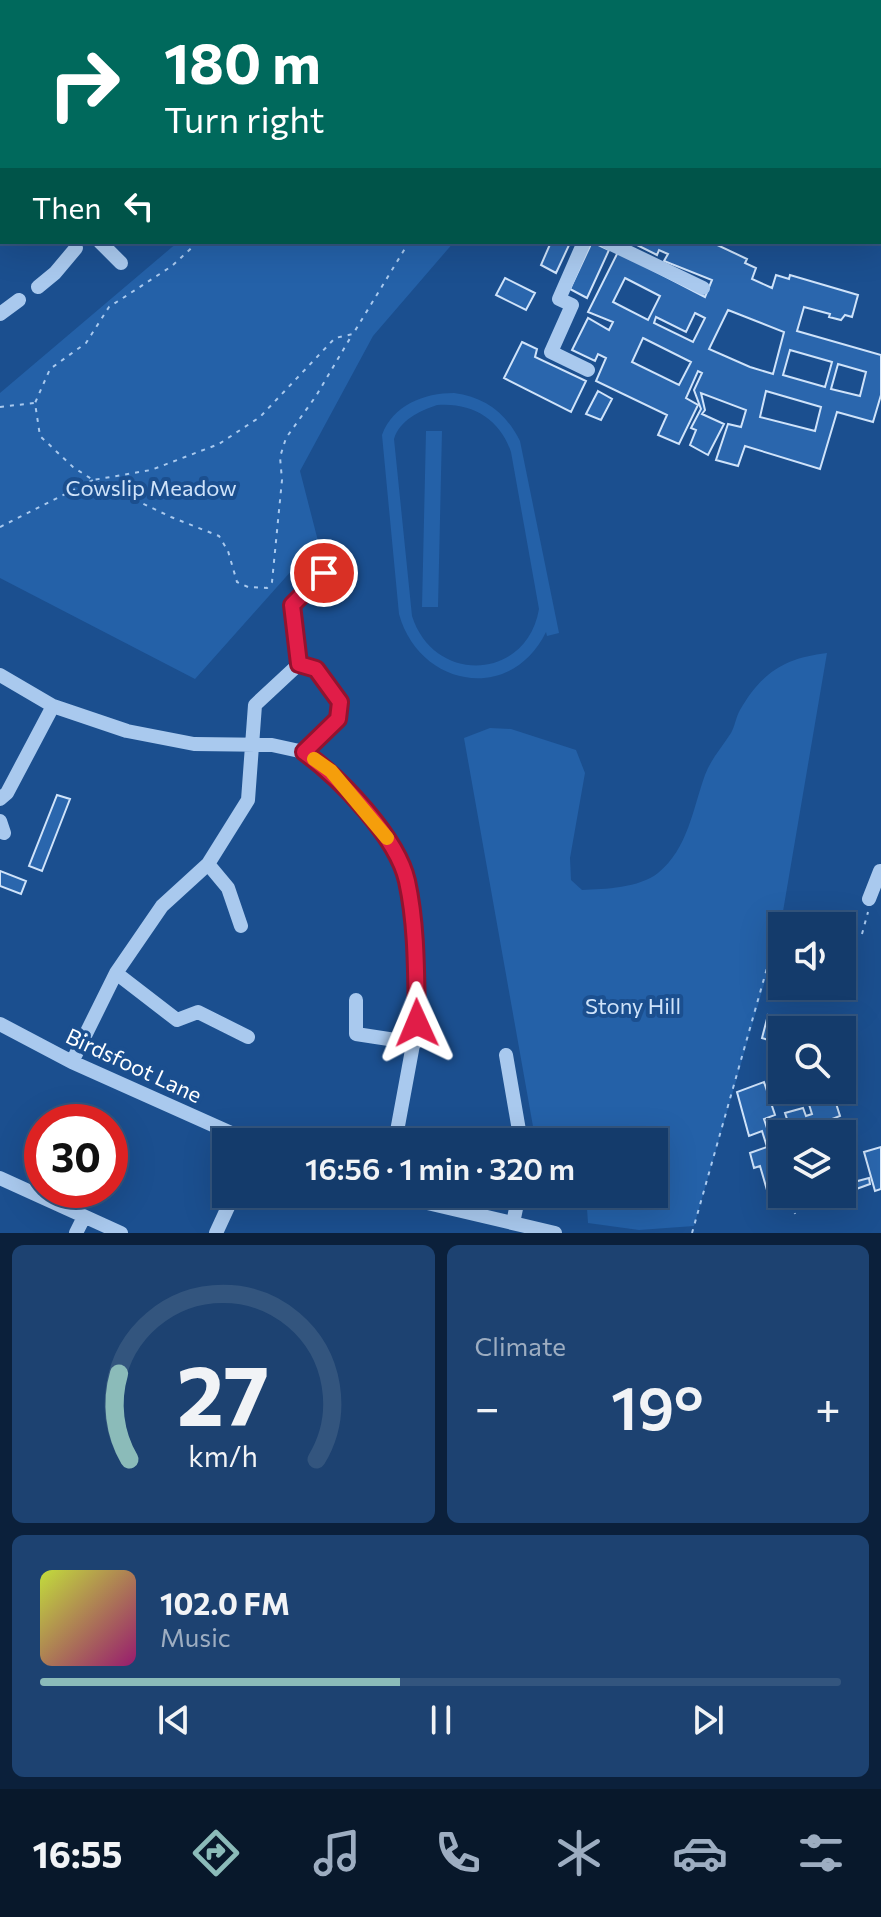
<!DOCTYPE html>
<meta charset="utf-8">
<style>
:root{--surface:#143b6b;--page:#1d4271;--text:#f1f3f6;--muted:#9dadc1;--line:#33557e;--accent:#8bbbb9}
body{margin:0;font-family:Commissioner,sans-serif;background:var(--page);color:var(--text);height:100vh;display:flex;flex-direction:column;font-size:30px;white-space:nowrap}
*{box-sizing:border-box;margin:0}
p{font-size:26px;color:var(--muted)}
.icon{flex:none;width:44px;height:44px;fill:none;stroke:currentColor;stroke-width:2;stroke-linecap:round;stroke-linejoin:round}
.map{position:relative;height:1233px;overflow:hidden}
.panel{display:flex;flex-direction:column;gap:12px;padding:12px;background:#0b203b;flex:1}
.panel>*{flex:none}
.banner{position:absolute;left:0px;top:0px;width:882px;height:244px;box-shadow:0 8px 32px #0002,0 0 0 2px var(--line);background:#00695c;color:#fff;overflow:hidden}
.buttons{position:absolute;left:768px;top:912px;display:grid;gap:16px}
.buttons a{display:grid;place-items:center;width:88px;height:88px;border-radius:0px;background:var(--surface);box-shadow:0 8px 32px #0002,0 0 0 2px var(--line);font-size:40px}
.speed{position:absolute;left:24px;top:1104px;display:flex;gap:16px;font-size:40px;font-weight:700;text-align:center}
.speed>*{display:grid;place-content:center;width:104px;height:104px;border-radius:50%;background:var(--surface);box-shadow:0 8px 32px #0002,0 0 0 2px var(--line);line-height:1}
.speed .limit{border:12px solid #d22;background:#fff;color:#111}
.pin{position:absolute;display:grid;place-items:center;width:68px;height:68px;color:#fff;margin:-34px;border:4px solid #fff;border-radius:50%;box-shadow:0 2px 8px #0007}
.me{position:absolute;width:88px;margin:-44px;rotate:359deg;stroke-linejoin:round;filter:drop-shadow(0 0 6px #0008)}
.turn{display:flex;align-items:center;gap:28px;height:168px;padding:0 32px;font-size:36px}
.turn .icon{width:104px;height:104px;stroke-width:2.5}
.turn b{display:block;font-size:56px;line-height:68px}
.then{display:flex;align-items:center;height:76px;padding:0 32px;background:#0003;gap:16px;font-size:30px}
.big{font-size:60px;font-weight:600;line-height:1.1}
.panel .widget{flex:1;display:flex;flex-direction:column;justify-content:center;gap:12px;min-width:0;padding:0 28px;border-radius:12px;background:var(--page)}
.panel .dial{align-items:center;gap:0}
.dial svg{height:208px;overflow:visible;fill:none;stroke:var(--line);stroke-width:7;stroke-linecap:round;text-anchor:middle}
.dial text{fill:var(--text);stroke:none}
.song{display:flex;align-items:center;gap:24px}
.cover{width:96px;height:96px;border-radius:12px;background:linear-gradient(135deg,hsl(70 70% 55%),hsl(320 70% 35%))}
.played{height:8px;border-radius:4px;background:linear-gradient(90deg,var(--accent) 45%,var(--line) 45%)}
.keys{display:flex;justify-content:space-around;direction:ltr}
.heat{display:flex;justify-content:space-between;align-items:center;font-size:44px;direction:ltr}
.panel .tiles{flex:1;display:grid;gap:12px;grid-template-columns:1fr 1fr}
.widget:last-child{grid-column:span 2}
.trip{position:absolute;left:212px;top:1128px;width:456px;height:80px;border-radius:0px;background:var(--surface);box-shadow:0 8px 32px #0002,0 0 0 2px var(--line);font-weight:600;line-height:80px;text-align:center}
.menu{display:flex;height:128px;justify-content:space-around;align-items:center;background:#08182b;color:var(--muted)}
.menu .icon{width:56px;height:56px}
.menu .active{color:var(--accent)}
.menu b{font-size:36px;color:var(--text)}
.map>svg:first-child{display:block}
.green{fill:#2461a8;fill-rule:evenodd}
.building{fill:#2a66ad;stroke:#cfe3fa;stroke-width:2;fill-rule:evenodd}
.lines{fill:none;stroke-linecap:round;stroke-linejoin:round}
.path{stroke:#a9c9ee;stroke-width:2;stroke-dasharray:4 6;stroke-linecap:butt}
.minor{stroke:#a9c9ee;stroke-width:14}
.highway{stroke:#fff;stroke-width:22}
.route-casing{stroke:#92132f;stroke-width:20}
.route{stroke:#e11d48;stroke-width:14}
.slow{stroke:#f59e0b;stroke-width:14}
.labels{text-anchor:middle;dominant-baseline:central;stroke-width:8;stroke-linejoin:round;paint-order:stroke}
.park-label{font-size:22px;fill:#cfe3fa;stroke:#1b4f8f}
.street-label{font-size:22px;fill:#fff;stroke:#1b4f8f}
</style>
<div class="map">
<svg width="881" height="1233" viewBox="0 0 881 1233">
<rect width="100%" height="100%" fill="#1b4f8f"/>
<path class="green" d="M178,242H454L373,336L300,471L318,541L195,679L0,578V393Z
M454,393C485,397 506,413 520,441L559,633L547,636L546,632C511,704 419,687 399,614L382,435C393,405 424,393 454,393ZM437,405C472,402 500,419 511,452L539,609C527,681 434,685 412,616L394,439C400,420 419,411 437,405Z
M426,431H442L438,607H422Z
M827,653L780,929L694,1226L639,1230L588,1223L586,1194H654V1142H591V1136L534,1132L464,738L490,728L511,729L576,750L585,773L570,858L571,880L582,890C605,889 639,888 658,873C688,849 693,808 705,775C711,759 722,747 731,733C735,726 736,717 740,710C762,672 785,658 827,653Z"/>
<path class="building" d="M551,242L570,243L556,273L541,265Z
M592,242L609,250L587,298L570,289Z
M631,242H711L747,259L745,263L756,268L752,279L772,288L776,275L789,279L790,275L858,295L852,317L845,315L841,320L829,317L830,314L804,307L797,331L881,355V395L873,422L837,412L820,469L745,446L738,466L716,460L728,424L741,427L746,410L701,393L705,410L702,414L724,424L708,455L690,445L696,430L691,428L701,409L694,390L702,373L698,371L686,398L698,405L679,444L658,435L667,415L596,381L606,358L598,354L595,361L572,350L588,318L609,330L613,322L588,312L618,252L705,297L712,280L664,261L668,254L659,250L657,255ZM625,278L660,296L648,320L613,302ZM728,310L784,332L773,374L750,367L709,349ZM695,313L705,318L693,342L654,323L656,317L686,332ZM643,338L691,362L679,385L632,362ZM790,350L832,362L825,387L783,375ZM838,364L866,372L860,396L831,389ZM766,391L821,407L815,431L760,417Z
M505,278L535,293L526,310L496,295Z
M522,342L537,349L535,357L586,381L571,412L504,378Z
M598,391L612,399L601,420L586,414Z
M57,795L70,799L42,871L29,866Z
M0,871L26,881L21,894L0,886Z
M768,1015L783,1019L777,1043L762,1038Z
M764,1082L775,1115L764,1119L772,1143L782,1139V1193L769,1197L760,1166L754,1168L750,1153L767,1147L762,1131L749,1136L737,1092Z
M832,1091L840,1116L824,1122L828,1134H792L785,1113L803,1108L806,1116L812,1114L807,1098Z
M881,1147V1189L875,1191L864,1152Z
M847,1176L850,1183L869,1178L870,1184L815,1204L812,1194H842V1178Z"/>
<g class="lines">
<path class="path" d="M863,0L864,2
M228,2L237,0
M390,2L406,0
M880,40L881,42
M0,226L2,225
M198,242L172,266L109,307L86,343L50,369L35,403L40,436L73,467L93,480L151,470L219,444L260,417L335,338L353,334L409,242
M0,407L34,403
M0,527L93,480L171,517L219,536L228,551L237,582L248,587L267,588L272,582L282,480L280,457L286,438L316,396L352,335
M862,934L868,912
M789,1194L795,1214
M692,1233L782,915"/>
<path class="minor" d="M796,2L805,0
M880,5L881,8
M880,160H881
M0,161L2,162
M100,242L121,263
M584,242L559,299L572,305L551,352L588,370
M607,242L703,288
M38,287L55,273L76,248
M0,314L19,300
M299,664L292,605L324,573
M0,675L53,706L127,731L194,744L272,745L304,752L331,771L389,839L407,878L415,938L417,1023L395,1142
M0,799L7,793L53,706
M0,821L4,833
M208,864L228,888L241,926
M869,899L880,871
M116,973L177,1020L198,1012L248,1037
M356,1000V1034L415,1043
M0,1024L72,1062L251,1142
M506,1055L521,1142
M72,1062L116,973L162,906L208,864L248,800L255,705L299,664L316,669L340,702L338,719L304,752
M0,1178L121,1233
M389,1194L555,1233
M513,1223L519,1194
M76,1233L84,1217
M216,1233L234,1194"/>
<path class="highway" d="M284,2L294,0
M0,62H2"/>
</g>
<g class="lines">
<g class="route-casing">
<path id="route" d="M324,573L292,605L299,664L316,669L340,702L338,719L304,752C340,778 397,837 407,881C417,927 416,976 417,1023"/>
</g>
<use href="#route" class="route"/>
<path class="slow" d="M314,759L331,771L387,838"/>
</g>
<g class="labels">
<g class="park-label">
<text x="151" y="487">Cowslip Meadow</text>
<text x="633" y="1005">Stony Hill</text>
</g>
<g class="street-label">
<text transform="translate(134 1065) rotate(25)">Birdsfoot Lane</text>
</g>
</g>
</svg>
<div class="buttons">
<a><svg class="icon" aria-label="sound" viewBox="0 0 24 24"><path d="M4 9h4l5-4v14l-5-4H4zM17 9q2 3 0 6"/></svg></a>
<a><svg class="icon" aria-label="search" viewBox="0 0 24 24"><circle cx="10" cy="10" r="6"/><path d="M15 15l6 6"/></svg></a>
<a><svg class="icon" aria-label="layers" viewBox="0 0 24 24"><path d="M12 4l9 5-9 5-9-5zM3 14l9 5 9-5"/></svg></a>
</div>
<div class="speed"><div class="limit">30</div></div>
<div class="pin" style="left:324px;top:573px;background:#d93025"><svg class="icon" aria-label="arrive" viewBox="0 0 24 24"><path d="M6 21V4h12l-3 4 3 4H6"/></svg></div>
<svg class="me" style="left:417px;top:1023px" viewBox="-20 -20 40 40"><path d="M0-17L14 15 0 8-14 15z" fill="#e11d48" stroke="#fff" stroke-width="4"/></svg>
<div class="trip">16:56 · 1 min · 320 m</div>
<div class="banner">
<div class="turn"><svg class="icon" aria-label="right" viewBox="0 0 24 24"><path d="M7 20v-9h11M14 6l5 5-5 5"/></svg><div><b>180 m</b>Turn right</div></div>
<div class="then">Then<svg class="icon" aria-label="left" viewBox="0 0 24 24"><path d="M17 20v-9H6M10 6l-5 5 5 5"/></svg></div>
</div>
</div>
<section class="panel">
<div class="tiles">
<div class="widget dial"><svg viewBox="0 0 100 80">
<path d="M14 69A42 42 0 1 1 86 69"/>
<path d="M14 69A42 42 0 0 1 10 36" stroke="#8bbbb9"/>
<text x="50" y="56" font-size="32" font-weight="700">27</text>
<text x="50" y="72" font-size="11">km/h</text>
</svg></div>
<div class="widget"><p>Climate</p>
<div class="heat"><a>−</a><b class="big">19°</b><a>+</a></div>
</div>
<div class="widget">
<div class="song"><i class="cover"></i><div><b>102.0 FM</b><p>Music</p></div></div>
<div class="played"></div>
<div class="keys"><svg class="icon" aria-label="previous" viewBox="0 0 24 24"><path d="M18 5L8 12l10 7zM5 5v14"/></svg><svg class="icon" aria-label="pause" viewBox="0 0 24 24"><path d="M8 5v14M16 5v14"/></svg><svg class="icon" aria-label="next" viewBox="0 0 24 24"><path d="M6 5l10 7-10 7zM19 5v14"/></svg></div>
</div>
</div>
</section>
<nav class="menu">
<b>16:55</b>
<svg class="icon active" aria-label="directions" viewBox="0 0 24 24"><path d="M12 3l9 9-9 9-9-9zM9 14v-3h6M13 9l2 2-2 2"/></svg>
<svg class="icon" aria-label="music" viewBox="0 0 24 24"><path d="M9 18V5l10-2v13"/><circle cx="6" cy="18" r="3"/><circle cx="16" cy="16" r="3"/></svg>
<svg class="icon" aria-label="phone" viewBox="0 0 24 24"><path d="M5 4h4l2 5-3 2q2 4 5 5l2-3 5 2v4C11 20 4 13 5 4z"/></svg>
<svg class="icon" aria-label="climate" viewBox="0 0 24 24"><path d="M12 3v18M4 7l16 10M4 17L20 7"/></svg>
<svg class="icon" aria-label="car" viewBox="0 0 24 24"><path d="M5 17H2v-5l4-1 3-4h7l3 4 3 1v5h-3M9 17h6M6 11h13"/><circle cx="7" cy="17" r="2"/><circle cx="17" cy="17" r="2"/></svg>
<svg class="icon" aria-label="filters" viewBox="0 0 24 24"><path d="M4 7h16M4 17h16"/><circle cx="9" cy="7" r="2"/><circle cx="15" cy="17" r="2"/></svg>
</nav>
